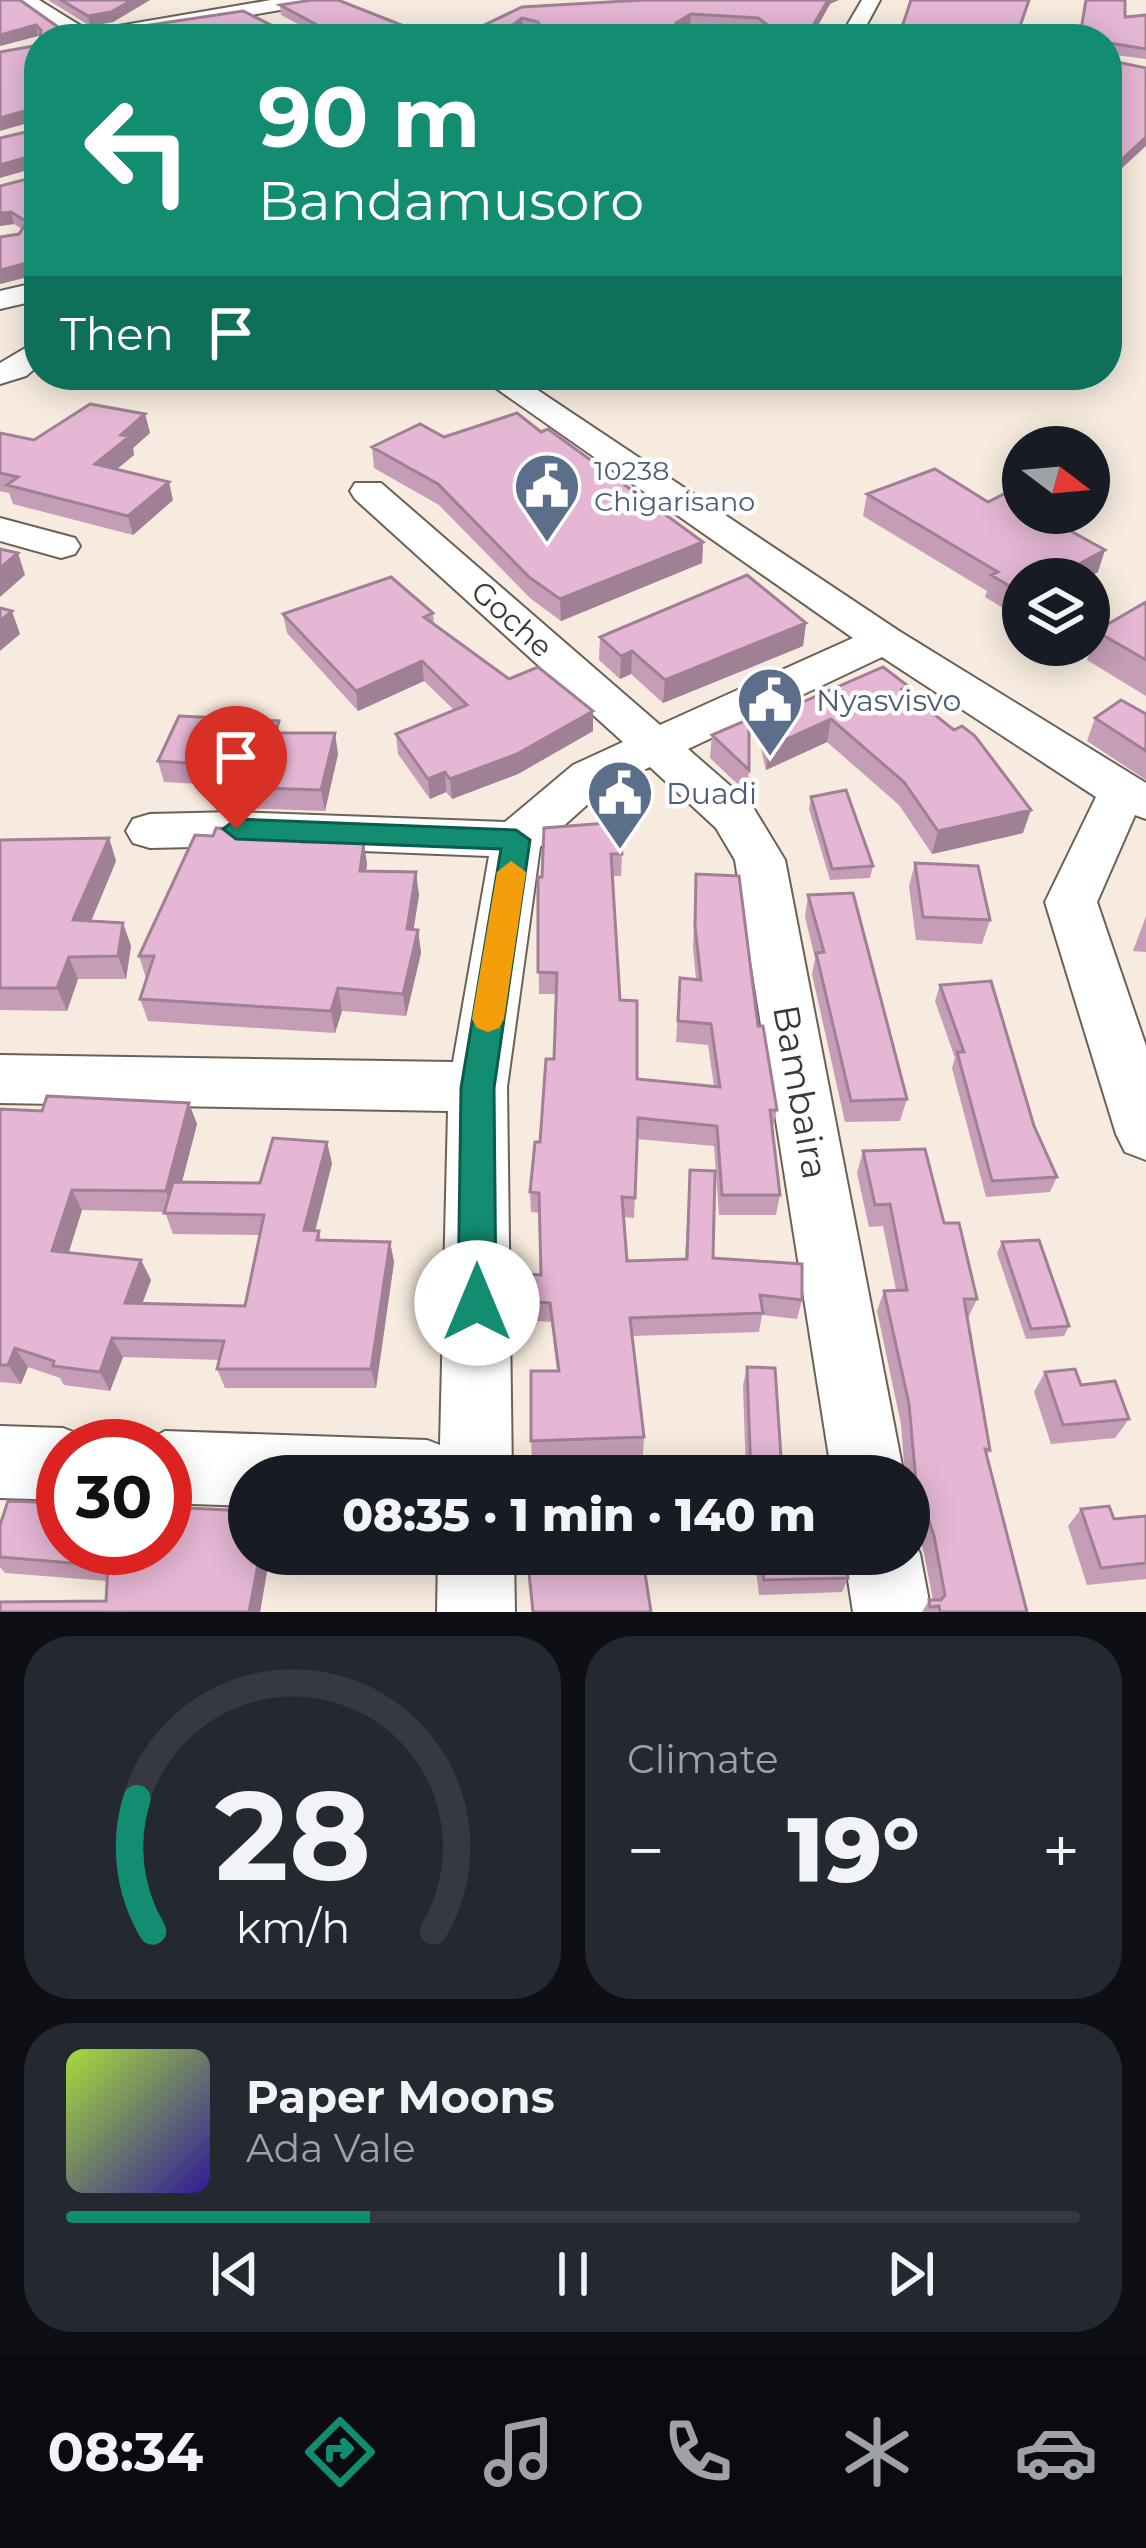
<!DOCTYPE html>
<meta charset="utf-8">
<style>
:root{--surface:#171b24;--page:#242831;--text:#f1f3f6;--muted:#9ea1a6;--line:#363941;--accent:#128d72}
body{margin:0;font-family:Montserrat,sans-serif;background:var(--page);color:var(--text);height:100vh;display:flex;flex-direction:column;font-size:45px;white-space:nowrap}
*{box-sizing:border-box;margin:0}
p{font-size:39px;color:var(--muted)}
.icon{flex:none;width:66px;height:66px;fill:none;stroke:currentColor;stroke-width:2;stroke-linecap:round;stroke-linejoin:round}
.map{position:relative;height:1612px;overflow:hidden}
.panel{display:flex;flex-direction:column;gap:24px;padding:24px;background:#0d0f14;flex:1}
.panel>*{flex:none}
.hud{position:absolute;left:24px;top:24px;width:1098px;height:366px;border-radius:48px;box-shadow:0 6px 30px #0003;background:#128d72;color:#fff;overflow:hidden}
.needle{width:78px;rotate:106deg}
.controls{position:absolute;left:1002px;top:426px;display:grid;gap:24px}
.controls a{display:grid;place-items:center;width:108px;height:108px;border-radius:50%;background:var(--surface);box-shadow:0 6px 30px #0003;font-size:60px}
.speed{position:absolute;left:36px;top:1419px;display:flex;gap:24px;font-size:60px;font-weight:700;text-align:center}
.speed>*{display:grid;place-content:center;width:156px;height:156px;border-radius:50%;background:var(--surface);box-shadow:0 6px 30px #0003;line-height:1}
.speed .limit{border:18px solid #d22;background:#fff;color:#111}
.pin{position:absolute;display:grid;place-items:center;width:102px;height:102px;color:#fff;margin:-123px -51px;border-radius:50% 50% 50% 0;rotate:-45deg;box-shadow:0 0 12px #0007}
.pin .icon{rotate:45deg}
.me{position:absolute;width:132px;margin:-66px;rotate:0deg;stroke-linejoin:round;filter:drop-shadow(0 0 9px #0008)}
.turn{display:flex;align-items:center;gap:42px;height:252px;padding:0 36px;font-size:54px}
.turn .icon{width:156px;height:156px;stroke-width:2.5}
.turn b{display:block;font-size:84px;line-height:102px}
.then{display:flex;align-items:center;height:114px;padding:0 36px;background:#0003;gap:24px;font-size:45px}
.big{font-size:90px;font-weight:800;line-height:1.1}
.panel .card{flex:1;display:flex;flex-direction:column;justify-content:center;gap:18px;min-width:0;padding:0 42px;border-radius:48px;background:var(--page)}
.panel .dial{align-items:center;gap:0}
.dial svg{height:312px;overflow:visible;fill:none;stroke:var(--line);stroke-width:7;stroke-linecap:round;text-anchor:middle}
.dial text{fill:var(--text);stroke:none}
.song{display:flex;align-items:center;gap:36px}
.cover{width:144px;height:144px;border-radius:18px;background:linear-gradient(135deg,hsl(80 70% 55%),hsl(250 70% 35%))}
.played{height:12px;border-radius:6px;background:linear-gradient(90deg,var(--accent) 30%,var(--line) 30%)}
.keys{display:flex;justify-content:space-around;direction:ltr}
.heat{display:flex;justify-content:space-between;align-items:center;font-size:66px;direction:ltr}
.panel .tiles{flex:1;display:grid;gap:24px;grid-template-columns:1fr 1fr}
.card:last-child{grid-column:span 2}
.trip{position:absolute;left:228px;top:1455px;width:702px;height:120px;border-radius:60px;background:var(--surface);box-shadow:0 6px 30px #0003;font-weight:800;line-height:120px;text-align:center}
.menu{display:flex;height:192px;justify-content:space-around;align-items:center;background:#090b0e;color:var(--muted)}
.menu .icon{width:84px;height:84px}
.menu .on{color:var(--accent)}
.menu b{font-size:54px;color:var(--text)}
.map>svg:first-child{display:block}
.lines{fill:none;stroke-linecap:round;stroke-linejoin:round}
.minor-casing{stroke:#6b6257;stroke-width:4}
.minor{fill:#fff;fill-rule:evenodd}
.wall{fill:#c59db6;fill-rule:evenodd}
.shaded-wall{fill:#a08094}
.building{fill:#e5b7d4;stroke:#a08094;stroke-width:3;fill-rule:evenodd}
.route{fill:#128d72;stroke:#0c5c4a;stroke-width:3}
.slow{fill:#f59e0b}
.labels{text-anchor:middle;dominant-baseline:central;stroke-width:9;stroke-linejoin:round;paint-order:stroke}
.far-service-label{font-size:27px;fill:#4e5e75;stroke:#fff;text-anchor:start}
.street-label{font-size:30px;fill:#3c3833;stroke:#fff}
.service-label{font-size:30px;fill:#4e5e75;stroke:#fff;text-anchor:start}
.near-street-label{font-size:36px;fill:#3c3833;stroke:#fff}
</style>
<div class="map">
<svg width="1146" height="1612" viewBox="0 0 1146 1612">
<rect width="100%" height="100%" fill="#f6ebde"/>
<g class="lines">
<g class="minor-casing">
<path id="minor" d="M17,0H39L89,31L271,0H312L303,6L114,39H70Z
M713,0H732L695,39H674Z
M862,0H880L859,39H839Z
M39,282V300L0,309V291Z
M39,340V365L26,376L0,384V363Z
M477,375H515L899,631L1146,783V819L1135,815L1097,902L1146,1046V1160L1125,1152L1116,1134L1045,902L1096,797L882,657L688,749L751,804L785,860L904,1476H832L735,860L716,828L650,767L607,787L540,847L507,1087L512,1476H249V1506L165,1503V1446H138L165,1431L427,1440L440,1445L448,1111L0,1103V1055L453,1062L489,856L236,846L150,848L133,843L126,831L133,819L150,814L236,812L505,822L573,765L623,742L355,499L350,491L355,483H381L660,725L853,638Z
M0,518L75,538L80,546L75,554L61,558L0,541Z
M0,1426L63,1428L89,1438L92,1446H63V1500L0,1498Z
M909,1528L920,1554L931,1612H853L844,1554H909Z
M438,1554H514L515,1612H437Z"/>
</g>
<use href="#minor" class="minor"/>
</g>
<path class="wall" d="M0,0L65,32L75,33L76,36L315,33L281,15L280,5L437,39L40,37L38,36L0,46Z
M48,0H150L113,22L90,26Z
M1030,0L1019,32L1079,36L1125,17L1146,15V59L1108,54L898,39Z
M830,4L812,37L455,39L522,7ZM690,24L757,28L764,33L680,30ZM523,28L539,32H517Z
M39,176V274L0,284V237L19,234L22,229L14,224L0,226Z
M101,375H211L202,386Z
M145,414L150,433L133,448L134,455L117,469L173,500L133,535L13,504L9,493L0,491V433L34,440Z
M541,432L703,542L702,563L561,621L530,598L439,505L374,468L372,447L444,437Z
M867,494L1098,572L1086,579H1023V613L1016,616L985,597L987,591L863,516Z
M1146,602V696L1087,660L1096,631Z
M433,613L434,624L509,679L593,711V731L518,774L452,799L446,792L430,799L398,754L396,734L454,710L424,681L358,711L287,633L283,614Z
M806,623L803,646L663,703L631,674L620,679L599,660L600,637Z
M906,692L1023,833L932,854L899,805L827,742L766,770L758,737L761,714L789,708Z
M1146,714V780L1087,741L1095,718Z
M281,733L338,754L325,811L236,808L235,799H219L215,785L164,782L158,761Z
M712,735L749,770L747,793L710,758Z
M811,797L873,866L870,878L830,880L809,809Z
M544,828L622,854L621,876H612L620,1000L637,1079L714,1086L708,1045L676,1042L680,978L696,979L693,948L696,874L758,1026L777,1110L772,1131L780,1195L776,1215H719L714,1146L637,1139L634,1218L624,1217L627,1261L685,1259L690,1170L713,1258L802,1300L797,1319L762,1315L759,1332L632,1336L644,1437L643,1455L532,1458L531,1441L557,1371L551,1322L523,1320L522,1301L541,1275L539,1213L531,1212L530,1192L554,1059L556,994H539L538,877H542Z
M307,831L309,842L364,841L366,871L419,895L413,930H418L421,953L406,1016L342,1011L335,1033L148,1021L140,999L146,978L139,956L213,836Z
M109,838L116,861L91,921L123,923L131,946L126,979H78L67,1011L0,1010V840Z
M915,863L990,920L982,944L916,940L909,886Z
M808,895L907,1099L900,1121L845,1122L812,974L815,958L805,917Z
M1146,916V952L1133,951Z
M940,985L1034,1126L1057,1177L1050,1192L986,1197L952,1068L955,1058L935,1001Z
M0,1109L197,1124L182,1182L260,1183L332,1163L315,1231H319L321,1240L390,1242L394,1262L376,1388H225L217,1369L220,1360L123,1357L110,1391L64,1385L60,1378L28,1367L21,1384L0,1382ZM82,1210L165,1212L173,1234L260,1235L245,1306L142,1304L151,1280L141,1260L68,1252Z
M863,1151L944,1223L977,1299L967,1320L990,1450L987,1455L1027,1612H922L929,1600H933L924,1553L909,1506V1476H905L901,1424L877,1311L884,1291L896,1290L883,1226L869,1227L857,1173Z
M1002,1242L1069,1326L1064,1336L1026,1339L997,1253Z
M747,1367L782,1472L832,1476H746L743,1385Z
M1045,1372L1081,1385L1129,1419L1115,1438L1051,1444L1034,1392Z
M175,1507L249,1554H270L260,1612L106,1601L107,1581L5,1573L0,1567V1525Z
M1081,1509L1114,1519L1146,1516V1579L1087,1585L1068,1526Z
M754,1554H844L848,1578L842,1592L759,1595Z"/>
<path class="shaded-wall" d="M132,0H150L113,22L90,26L88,16Z
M828,0H839L830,4L810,39L807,36Z
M691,14L690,24L676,33V23Z
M522,18L523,28L511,37L510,27Z
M36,25L38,36L0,46V35Z
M35,108L38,120L0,131V118Z
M1146,137V146L1108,181L1107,186V173Z
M35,155L38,167L0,178V165Z
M11,212L14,224L0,226V213Z
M39,260V274L0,284V270Z
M200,375H211L202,386Z
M145,414L150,433L133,448L134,455L100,483L95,464L121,435Z
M169,482L173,500L133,535L128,516Z
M703,542L702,563L561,621L560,599Z
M1105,550L1098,572L1086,579H1051Z
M18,553L25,575L0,597V568Z
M1023,594V613L1016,616Z
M12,611L20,634L0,651V621Z
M806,623L803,646L663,703L665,680Z
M632,651L631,674L620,679L621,656Z
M422,661L424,681L358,711L356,691Z
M593,711V731L518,774L452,799L450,779Z
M831,719L827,742L766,770L769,747Z
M335,733L338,754L325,811L321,790Z
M445,772L446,792L430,799L428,779Z
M1031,810L1023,833L932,854L938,831Z
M109,838L116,861L82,943L73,920Z
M364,841L367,864L364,893L360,871Z
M416,872L419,895L410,952L407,929Z
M123,923L131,946L126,979L118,956Z
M418,930L421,953L406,1016L403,994Z
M69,957L78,979L67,1011L57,988Z
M338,988L342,1011L335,1033L331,1011Z
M189,1103L197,1124L174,1212L166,1191Z
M327,1142L332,1163L310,1251L304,1230Z
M72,1190L82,1210L63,1271L52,1251Z
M390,1242L394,1262L376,1388L371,1369Z
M141,1260L151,1280L135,1323L125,1303Z
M112,1338L123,1357L110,1391L100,1372Z
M15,1348L28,1367L21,1384L8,1365Z
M260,1554H270L260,1612H249Z"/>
<path class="building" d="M0,0H20L65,32L75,33L70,37L243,11L287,33H315L317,25L280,5L312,0H338L437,39H40L41,30L36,25L0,35Z
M61,0H132L111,12L88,16Z
M643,0H828L807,36L834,39H455L522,7ZM691,14L758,18L772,28L768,33L680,30L676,23ZM522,18L538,22L542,29L538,33L515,32L510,27Z
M911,0H1029L1018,32L1080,36L1086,0H1125V17L1146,15V49L1110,43L1107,53V39H898Z
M39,45V111L35,108L0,118V52Z
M1107,60L1146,68V137L1107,173Z
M39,129V158L35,155L0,165V138Z
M39,176V242L35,243L39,247V260L0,270V237L19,234L27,222L11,212L0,213V186Z
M90,404L145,414L121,435L130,436L95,464L169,482L128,516L7,485L18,477L0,473V433L34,440Z
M517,413L541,432L548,429L703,542L560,599L529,577L438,484L372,447L420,424L444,437Z
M935,469L988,502L1004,494L1023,505V513H1038L1105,550L1051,579H1023V594L991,575L998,572L867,494Z
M0,549L18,553L0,568Z
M747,575L806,623L665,680L632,651L621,656L600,637Z
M391,577L433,613L424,617L509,679L538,667L593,711L517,754L450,779L445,772L428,779L396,734L467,705L422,661L356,691L283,614Z
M1146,602V660L1096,631Z
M0,608L12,611L0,621Z
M883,667L908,686L902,689L954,730L962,726L975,736L1031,810L938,831L904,782L831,719L769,747L761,714L785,704L789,708Z
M1121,700L1146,714V751L1095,718Z
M179,716L279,721L275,733H335L321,790L232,787L234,779H214L219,765L158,761Z
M749,719V770L712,735Z
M846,790L873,866L832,869L811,797Z
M619,822L622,854H611L620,1000L637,1001V1079L720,1087L711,1024L678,1021L680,978L701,980L695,926L696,874L739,876L758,1026H763L777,1110H770L780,1195H722L717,1126L638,1118L635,1198L622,1197L627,1261L687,1259L690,1170L715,1171L713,1258L802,1264V1300L760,1295L763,1313L630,1318L644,1437L531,1441V1371H559L550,1303L522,1301L525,1274L541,1275L539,1193L530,1192L535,1142H540L546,1059H554L557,973L538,972V877H542L544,828Z
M216,828L307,831L303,842L364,841L360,871L416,872L407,929L418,930L403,994L338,988L331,1011L140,999L154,956H139L195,835L213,836Z
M109,838L73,920L123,923L118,956L69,957L57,988H0V840Z
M915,863L978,866L990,920L923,917Z
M853,893L907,1099L851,1101L816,953L824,952L808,895Z
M991,981L1034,1126L1057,1177L992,1181L957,1052H964L940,985Z
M47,1096L189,1103L166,1191L72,1190L52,1251L141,1260L125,1303L245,1306L264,1215L164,1213L173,1182L260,1183L273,1138L327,1142L304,1230L319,1231L317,1240L390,1242L371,1369H217L224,1341L112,1338L100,1372L53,1366L54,1361L15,1348L8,1365H0V1109L42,1111Z
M925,1149L944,1223H959L977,1299H964L990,1450L985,1449L1027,1612H940L939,1606L930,1607L929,1600H941L945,1595L934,1536L916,1482L909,1404L884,1291L907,1290L890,1204L875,1205L863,1151Z
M1039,1240L1069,1326L1031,1329L1002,1242Z
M747,1367L775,1368L782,1472L832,1471V1476H751Z
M1075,1369L1081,1385L1115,1381L1129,1419L1063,1425L1045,1372Z
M165,1497H169L166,1507L249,1511V1554H260L249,1612H0V1602L106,1601L108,1566L0,1557V1525L8,1501L63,1503V1548H165Z
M1109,1506L1114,1519L1146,1516V1563L1101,1568L1081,1509Z
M527,1554H642L651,1612H533Z
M760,1554H844L848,1578L764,1580Z"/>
<path class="route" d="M236,819L516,830L530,840L494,1088L496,1303L490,1316L477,1321L463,1316L458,1303L461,1088L501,849L236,839L223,829Z"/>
<path class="slow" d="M511,861L526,872L504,1019L499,1028L488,1032L477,1028L472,1019L497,872Z"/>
<defs>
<g id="civic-pin" transform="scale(3.45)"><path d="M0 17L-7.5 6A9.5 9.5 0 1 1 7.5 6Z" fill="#5c6f8a" stroke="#fff"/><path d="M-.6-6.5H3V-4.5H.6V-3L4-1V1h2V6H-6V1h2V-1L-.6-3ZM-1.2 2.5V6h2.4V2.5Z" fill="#fff"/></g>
</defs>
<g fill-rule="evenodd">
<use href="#civic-pin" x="547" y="486"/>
<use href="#civic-pin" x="770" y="700"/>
<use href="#civic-pin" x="620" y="793"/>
</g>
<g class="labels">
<g class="far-service-label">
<text x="594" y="470">10238<tspan x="594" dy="31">Chigarisano</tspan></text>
</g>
<g class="street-label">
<text transform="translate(512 619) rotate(42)">Goche</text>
</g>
<g class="service-label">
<text x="816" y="700">Nyasvisvo</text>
<text x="666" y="793">Duadi</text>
</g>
<g class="near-street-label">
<text transform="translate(801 1092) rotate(80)">Bambaira</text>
</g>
</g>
</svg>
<div class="controls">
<a><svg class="needle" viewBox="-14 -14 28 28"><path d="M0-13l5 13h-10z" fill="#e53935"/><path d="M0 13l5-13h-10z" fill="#9ea1a6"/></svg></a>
<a><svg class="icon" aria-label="layers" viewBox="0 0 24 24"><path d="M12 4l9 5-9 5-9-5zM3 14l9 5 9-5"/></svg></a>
</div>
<div class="speed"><div class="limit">30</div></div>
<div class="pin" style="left:236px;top:829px;background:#d93025"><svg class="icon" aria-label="arrive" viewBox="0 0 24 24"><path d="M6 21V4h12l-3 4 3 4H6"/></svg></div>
<svg class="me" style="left:477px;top:1303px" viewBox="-20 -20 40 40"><circle r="19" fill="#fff"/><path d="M0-13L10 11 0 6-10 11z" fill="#128d72"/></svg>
<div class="trip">08:35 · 1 min · 140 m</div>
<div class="hud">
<div class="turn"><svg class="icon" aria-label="left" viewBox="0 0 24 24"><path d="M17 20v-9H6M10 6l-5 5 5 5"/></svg><div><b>90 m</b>Bandamusoro</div></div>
<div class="then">Then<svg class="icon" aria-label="arrive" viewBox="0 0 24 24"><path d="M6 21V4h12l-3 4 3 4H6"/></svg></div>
</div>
</div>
<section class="panel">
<div class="tiles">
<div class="card dial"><svg viewBox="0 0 100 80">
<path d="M14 69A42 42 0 1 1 86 69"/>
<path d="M14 69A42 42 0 0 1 10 35" stroke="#128d72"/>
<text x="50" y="56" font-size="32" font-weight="700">28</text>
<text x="50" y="72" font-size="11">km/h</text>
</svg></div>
<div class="card"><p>Climate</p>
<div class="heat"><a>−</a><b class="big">19°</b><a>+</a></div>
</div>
<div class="card">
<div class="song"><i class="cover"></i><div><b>Paper Moons</b><p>Ada Vale</p></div></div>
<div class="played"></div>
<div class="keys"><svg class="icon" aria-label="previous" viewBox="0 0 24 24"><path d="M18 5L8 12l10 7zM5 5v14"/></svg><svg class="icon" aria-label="pause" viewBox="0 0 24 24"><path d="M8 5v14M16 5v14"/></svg><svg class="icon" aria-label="next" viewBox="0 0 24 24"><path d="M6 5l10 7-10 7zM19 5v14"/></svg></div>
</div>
</div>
</section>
<nav class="menu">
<b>08:34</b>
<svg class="icon on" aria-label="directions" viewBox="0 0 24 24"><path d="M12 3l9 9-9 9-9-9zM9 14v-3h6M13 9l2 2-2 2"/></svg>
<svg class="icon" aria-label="music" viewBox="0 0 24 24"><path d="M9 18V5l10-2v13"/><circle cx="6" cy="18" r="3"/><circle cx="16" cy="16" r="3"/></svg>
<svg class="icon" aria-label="phone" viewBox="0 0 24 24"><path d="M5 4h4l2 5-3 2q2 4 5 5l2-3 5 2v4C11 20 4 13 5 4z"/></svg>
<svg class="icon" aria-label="climate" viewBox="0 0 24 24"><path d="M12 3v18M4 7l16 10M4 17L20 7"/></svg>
<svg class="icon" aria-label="car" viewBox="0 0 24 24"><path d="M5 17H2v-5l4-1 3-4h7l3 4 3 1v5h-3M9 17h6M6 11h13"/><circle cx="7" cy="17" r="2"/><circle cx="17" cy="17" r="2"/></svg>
</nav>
